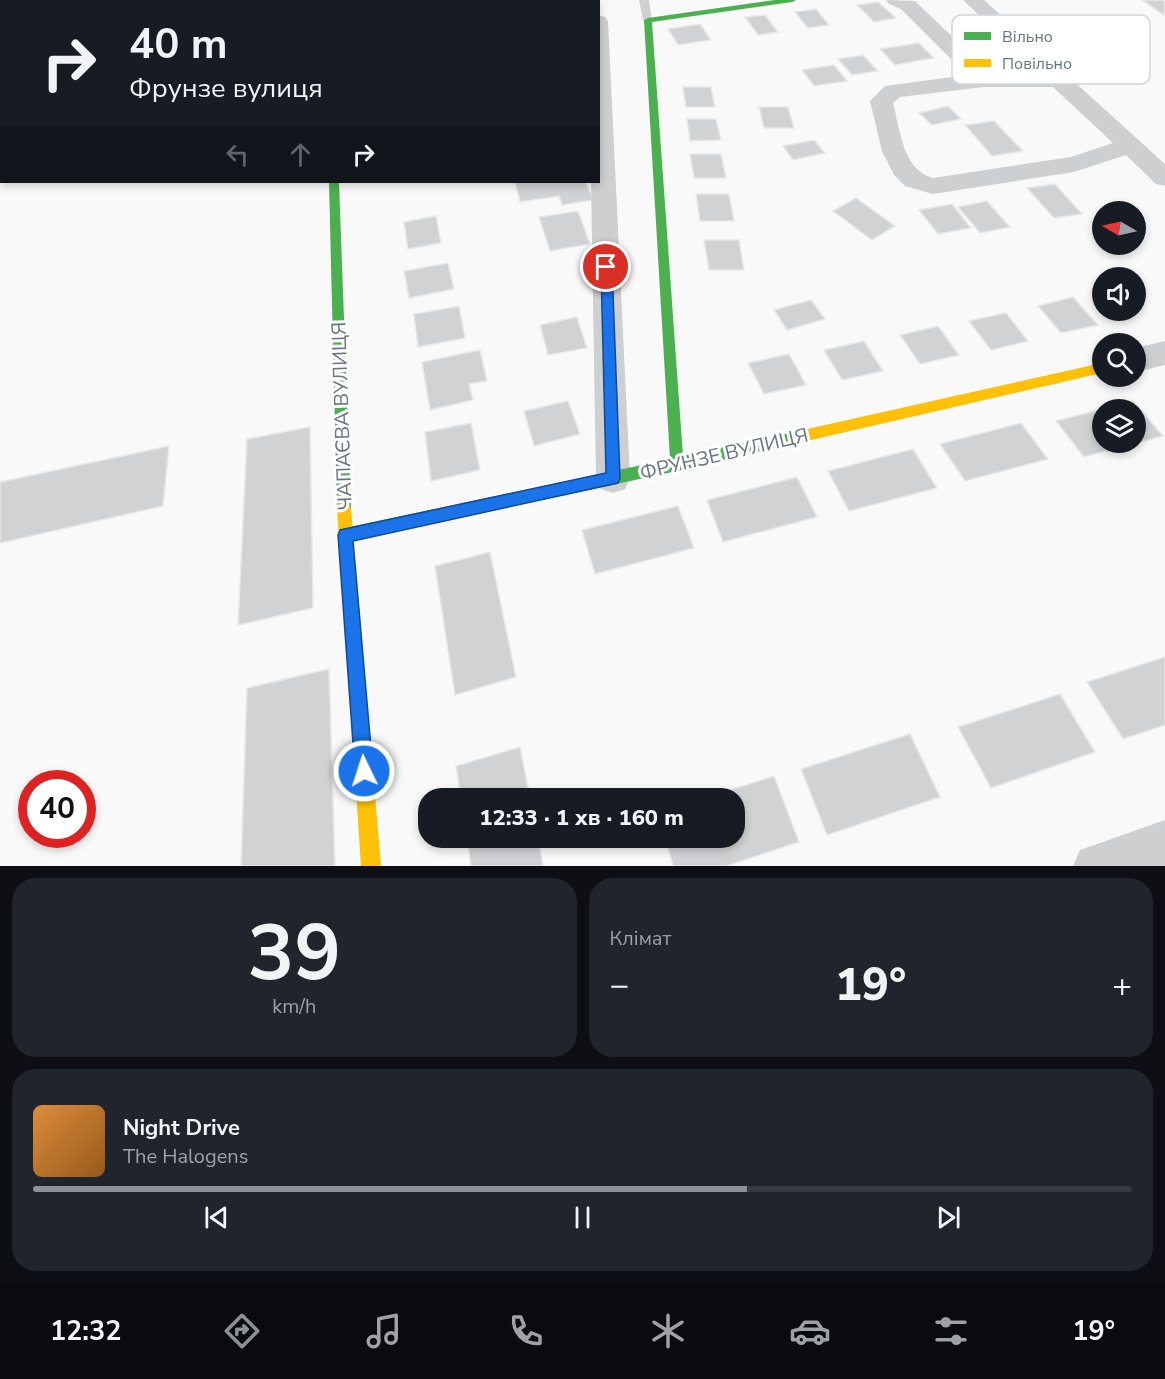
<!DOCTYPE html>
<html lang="uk">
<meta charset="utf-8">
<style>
:root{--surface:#171b24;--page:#20242c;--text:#f1f3f6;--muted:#9ea1a6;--line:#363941;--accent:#8c9099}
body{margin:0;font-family:"Nunito Sans",sans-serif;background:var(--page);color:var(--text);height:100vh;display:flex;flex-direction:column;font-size:22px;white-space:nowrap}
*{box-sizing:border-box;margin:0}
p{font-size:20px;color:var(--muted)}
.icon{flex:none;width:33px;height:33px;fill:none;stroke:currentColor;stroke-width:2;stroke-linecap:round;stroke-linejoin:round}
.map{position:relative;height:866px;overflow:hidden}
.panel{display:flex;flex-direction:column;gap:12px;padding:12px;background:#0d0f14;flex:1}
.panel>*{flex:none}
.banner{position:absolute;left:0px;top:0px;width:600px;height:183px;box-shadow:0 3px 9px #0003;background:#171b24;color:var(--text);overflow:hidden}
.needle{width:39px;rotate:279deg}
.buttons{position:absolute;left:1092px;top:201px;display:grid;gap:12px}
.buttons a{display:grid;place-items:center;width:54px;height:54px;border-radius:50%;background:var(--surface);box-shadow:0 3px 9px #0003;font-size:30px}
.speed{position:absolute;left:18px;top:770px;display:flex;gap:12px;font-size:30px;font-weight:700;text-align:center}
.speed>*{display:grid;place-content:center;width:78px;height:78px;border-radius:50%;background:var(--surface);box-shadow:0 3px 9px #0003;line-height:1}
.speed .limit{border:9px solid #d22;background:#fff;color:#111}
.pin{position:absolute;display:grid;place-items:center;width:51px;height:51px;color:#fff;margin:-26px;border:3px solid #fff;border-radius:50%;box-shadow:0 2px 6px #0007}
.me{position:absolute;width:66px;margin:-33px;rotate:356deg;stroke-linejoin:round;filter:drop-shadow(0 0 4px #0008)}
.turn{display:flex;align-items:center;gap:21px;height:126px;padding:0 30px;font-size:27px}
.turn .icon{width:78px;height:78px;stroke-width:2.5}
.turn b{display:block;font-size:42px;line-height:51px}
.lanes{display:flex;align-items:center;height:57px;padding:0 30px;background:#0003;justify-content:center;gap:30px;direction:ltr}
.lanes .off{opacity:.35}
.big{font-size:45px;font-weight:800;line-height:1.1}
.panel .tile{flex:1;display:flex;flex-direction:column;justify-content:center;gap:9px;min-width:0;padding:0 21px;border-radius:24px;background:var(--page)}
.panel .dial{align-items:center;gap:0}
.dial b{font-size:78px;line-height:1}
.song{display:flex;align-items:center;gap:18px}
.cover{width:72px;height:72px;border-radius:9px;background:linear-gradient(135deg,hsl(30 70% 55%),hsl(30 70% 35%))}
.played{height:6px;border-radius:3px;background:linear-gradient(90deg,var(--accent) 65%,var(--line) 65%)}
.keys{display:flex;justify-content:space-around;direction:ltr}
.heat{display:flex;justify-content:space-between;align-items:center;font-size:33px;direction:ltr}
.panel .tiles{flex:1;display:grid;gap:12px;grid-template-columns:1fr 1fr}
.tile:last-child{grid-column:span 2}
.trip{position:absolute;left:418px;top:788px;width:327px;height:60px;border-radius:24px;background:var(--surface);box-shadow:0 3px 9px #0003;font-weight:800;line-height:60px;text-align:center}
.tabs{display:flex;height:96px;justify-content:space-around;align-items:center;background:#090b0e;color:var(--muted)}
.tabs .icon{width:42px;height:42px}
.tabs .active{color:var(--accent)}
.tabs b{font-size:27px;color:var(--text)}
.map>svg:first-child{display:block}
.building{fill:#d0d2d3;stroke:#e8e8e8;stroke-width:1.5;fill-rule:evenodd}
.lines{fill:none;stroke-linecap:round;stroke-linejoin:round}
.lane{fill:#cecfd0;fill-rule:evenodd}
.street{fill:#cecfd0;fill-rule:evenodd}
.fast{fill:#4caf50;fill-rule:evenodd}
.slow{fill:#ffc107;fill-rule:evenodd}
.route{fill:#1a73e8;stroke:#114b97;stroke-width:1.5}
.labels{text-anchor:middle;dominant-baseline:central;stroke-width:6;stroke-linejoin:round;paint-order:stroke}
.street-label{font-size:20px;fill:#657683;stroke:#fff}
.key{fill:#fff;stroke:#d1d6da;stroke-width:1.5}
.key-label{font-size:16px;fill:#657683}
</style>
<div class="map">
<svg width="1165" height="866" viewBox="0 0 1165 866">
<rect width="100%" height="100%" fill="#f9f9f9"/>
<path class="building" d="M1142,0H1165V16Z
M878,2L896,18L874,22L857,5Z
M816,9L829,25L808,28L795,12Z
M765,15L778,32L758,35L745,17Z
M700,24L711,40L678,45L668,29Z
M919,43L934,58L895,65L880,49Z
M863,55L878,71L852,75L838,59Z
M834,65L847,81L814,86L802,70Z
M683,87H711L715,107H686Z
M948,106L961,119L932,125L919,113Z
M759,107H788L794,128H764Z
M687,119H716L721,140L690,141Z
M994,121L1023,151L992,156L965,125Z
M814,140L825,153L793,160L783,146Z
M690,154H721L726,178H694Z
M515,182H586L593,200L562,205L559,196L520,202Z
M1055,184L1082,214L1054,218L1027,188Z
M696,194H729L734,221H700Z
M856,198L895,226L872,240L833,211Z
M987,201L1010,227L980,233L958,207Z
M952,204L971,228L938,234L919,210Z
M578,211L590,244L550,251L539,217Z
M436,216L441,243L408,249L404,222Z
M704,240H739L744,270H709Z
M448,263L454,289L409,298L404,271Z
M1073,297L1098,325L1061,333L1038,306Z
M811,300L825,319L787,330L774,310Z
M459,306L465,338L418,347L414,314Z
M1006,313L1028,341L991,350L969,321Z
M577,317L587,348L548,355L540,325Z
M938,326L959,355L920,364L900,335Z
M864,341L883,371L842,380L824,350Z
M480,350L487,381L469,384L473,400L430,410L422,362Z
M789,354L806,385L764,394L748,363Z
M568,401L580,434L534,446L524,411Z
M1133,401L1163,436L1084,457L1056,421ZM1102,410H1136V442H1102Z
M471,423L480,470L431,481L425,432Z
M1021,423L1048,459L965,481L940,444Z
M310,427L313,608L238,625L247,439Z
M169,446L163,506L0,543V482Z
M913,449L937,488L849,511L828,471Z
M797,477L817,517L723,542L707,500Z
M678,506L694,548L595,574L582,530Z
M490,552L516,677L455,695L435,566Z
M1165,657V725L1123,739L1087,682Z
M329,669L335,866H241L247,688Z
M1060,694L1095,752L991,788L958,727Z
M910,734L940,797L827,835L801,769Z
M520,747L530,798H461L456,766Z
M774,776L799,842L726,866H673L665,837H735V798H705Z
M467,837H538L543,866H471Z"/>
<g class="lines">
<path class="lane" d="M639,0H649L652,22L643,20Z"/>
<path class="street" d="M322,0H342V2H322Z
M886,0L915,1L990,73H1039L963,0H984L1165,164V186L1156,184L1126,155L1074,172L933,194L905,186L894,175L882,151L870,101L885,86L967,75L901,9L889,4ZM984,87H1053L1113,143L1071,157L933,178C902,170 900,128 893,103L900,97Z
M598,15L605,17L608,21L630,478L625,489L613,493L601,489L596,478L591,182H598Z
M1165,341V365L1136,372V348Z
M1165,820V866H1073L1080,850Z"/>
<path class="fast" d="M101,0H109L100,2Z
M775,0H796L792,2L652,22L683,456L794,432L799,434L801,438L799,442L677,471L345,542L340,540L338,535L340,530L345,528L670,459L644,20L648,18Z
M2,100V107L0,108V101Z
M329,182H339L351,509L349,514L344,516L339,514L337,509Z"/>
<path class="slow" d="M1102,363V373L794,444L789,442L787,438L789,434L794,432Z
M344,502L349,504L351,509L381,866H361L337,509L339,504Z"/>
</g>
<path class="route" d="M606,263L612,267L620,478L618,483L353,541L373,771L370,778L364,780L357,778L355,771L338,535L340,530L606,473L601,267Z"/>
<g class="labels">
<g class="street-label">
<text transform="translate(342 416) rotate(-92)">ЧАПАЄВА ВУЛИЦЯ</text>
<text transform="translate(724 454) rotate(-13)">ФРУНЗЕ ВУЛИЦЯ</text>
</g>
</g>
<rect x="952" y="15" width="198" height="69" rx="9" class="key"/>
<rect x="964" y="32" width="27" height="8" fill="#4caf50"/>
<rect x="964" y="59" width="27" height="8" fill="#ffc107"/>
<g class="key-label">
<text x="1002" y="42">Вільно</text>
<text x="1002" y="69">Повільно</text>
</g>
</svg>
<div class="buttons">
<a><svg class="needle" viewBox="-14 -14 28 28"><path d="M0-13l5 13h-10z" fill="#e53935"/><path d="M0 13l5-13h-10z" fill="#9ea1a6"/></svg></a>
<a><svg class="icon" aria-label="sound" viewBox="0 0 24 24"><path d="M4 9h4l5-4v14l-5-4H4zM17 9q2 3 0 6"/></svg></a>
<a><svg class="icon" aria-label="search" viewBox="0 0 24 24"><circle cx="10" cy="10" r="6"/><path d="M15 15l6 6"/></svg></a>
<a><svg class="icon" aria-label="layers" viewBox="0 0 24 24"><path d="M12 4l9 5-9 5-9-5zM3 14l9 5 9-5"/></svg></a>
</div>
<div class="speed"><div class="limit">40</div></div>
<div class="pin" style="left:606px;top:267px;background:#d93025"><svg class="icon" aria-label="arrive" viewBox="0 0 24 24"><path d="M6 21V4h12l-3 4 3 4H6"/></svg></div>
<svg class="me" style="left:364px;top:771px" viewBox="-20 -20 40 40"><circle r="17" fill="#1a73e8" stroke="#fff" stroke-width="3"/><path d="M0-11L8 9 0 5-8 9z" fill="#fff"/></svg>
<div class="trip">12:33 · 1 хв · 160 m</div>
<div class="banner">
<div class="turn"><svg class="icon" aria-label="right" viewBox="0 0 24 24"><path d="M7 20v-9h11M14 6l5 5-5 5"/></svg><div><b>40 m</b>Фрунзе вулиця</div></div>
<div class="lanes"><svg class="icon off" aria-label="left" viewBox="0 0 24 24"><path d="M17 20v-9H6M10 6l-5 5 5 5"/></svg><svg class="icon off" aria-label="ahead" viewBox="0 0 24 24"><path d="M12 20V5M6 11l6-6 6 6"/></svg><svg class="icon" aria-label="right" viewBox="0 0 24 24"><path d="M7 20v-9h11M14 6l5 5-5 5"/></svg></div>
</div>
</div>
<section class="panel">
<div class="tiles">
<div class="tile dial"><b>39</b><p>km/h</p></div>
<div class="tile"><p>Клімат</p>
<div class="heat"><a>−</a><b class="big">19°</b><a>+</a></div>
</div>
<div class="tile">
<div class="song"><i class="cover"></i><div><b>Night Drive</b><p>The Halogens</p></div></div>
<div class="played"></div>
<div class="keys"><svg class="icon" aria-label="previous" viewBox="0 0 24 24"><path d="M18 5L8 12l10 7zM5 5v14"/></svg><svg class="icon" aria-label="pause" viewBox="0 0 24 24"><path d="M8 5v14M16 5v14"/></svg><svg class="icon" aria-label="next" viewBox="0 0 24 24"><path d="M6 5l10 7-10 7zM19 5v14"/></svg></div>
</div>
</div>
</section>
<nav class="tabs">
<b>12:32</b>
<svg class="icon active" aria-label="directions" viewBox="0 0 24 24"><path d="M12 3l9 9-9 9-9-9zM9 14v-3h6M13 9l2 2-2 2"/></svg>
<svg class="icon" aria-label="music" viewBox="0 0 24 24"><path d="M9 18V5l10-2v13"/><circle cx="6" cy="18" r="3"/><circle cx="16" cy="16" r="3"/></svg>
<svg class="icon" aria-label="phone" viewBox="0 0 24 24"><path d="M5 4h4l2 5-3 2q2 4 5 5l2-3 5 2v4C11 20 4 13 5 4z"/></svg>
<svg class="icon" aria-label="climate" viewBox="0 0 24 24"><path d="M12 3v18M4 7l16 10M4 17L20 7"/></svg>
<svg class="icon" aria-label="car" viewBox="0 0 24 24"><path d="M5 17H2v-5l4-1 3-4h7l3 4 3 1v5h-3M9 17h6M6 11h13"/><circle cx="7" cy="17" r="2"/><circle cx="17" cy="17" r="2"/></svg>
<svg class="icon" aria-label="filters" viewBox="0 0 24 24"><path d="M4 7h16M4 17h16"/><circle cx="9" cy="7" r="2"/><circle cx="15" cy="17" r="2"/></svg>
<b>19°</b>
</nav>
